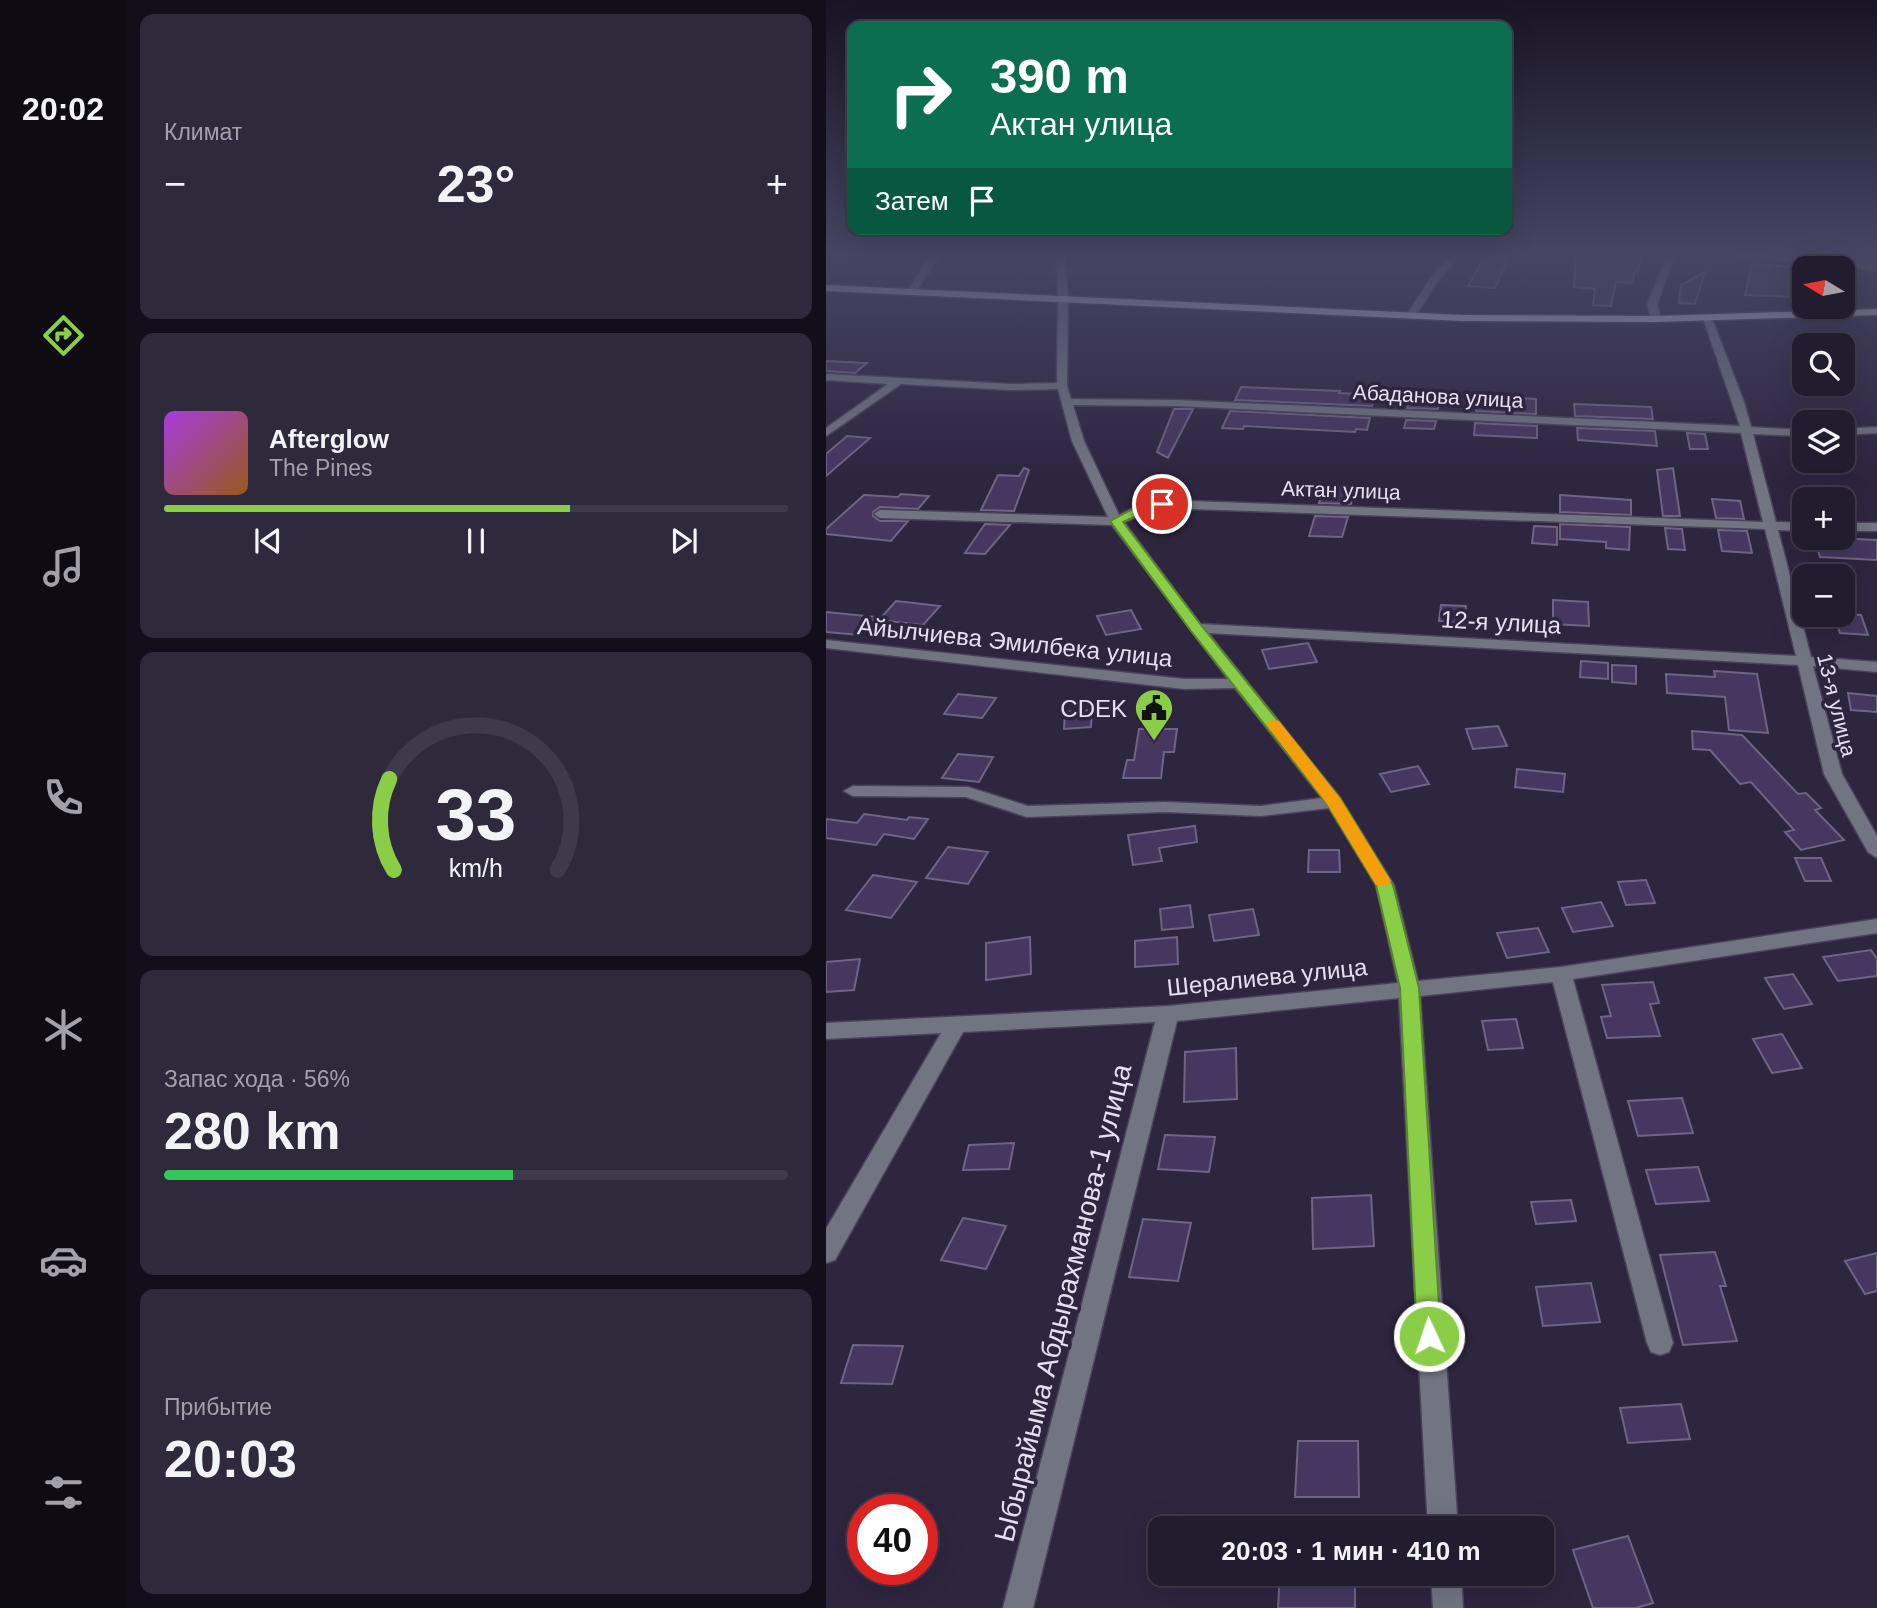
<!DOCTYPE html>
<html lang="ru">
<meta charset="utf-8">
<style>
:root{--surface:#221c2f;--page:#2e293b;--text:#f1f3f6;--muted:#a2a1aa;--line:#3f3a4b;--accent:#8ace47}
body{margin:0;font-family:Helvetica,sans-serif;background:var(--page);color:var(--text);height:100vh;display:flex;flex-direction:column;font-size:26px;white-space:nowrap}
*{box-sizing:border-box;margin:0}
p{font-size:23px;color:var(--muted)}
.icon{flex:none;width:38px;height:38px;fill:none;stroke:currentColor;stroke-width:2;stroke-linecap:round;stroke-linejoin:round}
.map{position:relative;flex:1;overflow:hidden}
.details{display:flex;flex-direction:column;gap:14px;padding:14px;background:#130f1a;width:700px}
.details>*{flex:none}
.hud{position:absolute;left:21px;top:21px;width:665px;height:214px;border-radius:14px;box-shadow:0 7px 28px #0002,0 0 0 2px var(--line);background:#0b6e4f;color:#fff;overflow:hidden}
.needle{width:46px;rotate:280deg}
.tools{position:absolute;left:966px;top:256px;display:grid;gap:14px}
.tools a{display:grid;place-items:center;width:63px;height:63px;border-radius:14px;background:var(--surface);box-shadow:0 7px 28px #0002,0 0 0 2px var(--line);font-size:35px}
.speed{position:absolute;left:21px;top:1494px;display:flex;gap:14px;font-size:35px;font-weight:700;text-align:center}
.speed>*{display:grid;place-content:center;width:91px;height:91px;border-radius:50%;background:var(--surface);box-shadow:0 7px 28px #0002,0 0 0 2px var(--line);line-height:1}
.speed .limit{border:10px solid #d22;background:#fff;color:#111}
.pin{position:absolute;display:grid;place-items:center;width:60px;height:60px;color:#fff;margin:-30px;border:4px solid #fff;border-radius:50%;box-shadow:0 2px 7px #0007}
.me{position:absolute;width:77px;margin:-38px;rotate:357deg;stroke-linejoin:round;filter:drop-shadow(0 0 5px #0008)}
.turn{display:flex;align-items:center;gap:24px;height:147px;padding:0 28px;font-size:32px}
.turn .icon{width:91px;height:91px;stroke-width:2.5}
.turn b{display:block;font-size:49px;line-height:60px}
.then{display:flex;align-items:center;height:66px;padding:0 28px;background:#0003;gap:14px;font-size:26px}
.big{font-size:52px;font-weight:700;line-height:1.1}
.details .widget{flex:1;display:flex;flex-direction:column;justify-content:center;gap:10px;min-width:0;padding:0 24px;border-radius:14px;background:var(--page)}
.details .dial{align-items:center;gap:0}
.dial svg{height:182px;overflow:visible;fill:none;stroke:var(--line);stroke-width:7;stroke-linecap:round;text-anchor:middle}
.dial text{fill:var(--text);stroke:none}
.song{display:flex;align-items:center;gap:21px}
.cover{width:84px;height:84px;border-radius:10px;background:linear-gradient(135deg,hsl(280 70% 55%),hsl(30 70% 35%))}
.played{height:7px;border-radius:4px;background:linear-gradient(90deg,var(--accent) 65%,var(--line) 65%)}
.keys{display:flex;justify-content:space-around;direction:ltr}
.heat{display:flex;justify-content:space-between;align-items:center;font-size:38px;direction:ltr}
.charge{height:10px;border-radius:5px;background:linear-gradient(90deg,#34c759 56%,var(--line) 0)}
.trip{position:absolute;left:322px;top:1516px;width:406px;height:70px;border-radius:14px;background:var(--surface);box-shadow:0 7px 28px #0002,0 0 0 2px var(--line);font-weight:700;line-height:70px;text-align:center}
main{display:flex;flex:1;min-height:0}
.dock{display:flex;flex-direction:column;width:126px;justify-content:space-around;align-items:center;background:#0e0b13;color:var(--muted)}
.dock .icon{width:49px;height:49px}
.dock .selected{color:var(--accent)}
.dock b{font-size:32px;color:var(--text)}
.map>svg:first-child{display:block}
.building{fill:#463660;stroke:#6f6483;stroke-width:2}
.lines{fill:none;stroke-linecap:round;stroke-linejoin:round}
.minor-casing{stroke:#4b435b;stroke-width:3}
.major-casing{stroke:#4b435b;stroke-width:3}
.minor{fill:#737482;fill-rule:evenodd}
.major{fill:#bdbddb;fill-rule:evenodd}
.route{fill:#8ace47;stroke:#5a862e;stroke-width:2}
.slow{fill:#f59e0b}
.labels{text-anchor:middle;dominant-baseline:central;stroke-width:7;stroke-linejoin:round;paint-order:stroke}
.far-street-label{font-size:21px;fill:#e5e0f1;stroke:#2e253f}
.street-label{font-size:24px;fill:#e5e0f1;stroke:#2e253f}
.poi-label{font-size:24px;fill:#e5e0f1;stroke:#2e253f;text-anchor:end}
.near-street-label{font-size:28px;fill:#e5e0f1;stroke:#2e253f}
</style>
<main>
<nav class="dock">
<b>20:02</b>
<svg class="icon selected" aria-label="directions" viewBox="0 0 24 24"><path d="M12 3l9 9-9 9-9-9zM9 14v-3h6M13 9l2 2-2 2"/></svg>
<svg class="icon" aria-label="music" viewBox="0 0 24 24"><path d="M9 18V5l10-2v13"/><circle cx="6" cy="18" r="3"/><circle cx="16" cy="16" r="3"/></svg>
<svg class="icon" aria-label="phone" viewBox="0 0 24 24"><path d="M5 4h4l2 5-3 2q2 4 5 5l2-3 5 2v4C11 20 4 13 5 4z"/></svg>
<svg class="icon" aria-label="climate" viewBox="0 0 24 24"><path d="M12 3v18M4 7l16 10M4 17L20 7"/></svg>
<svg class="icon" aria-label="car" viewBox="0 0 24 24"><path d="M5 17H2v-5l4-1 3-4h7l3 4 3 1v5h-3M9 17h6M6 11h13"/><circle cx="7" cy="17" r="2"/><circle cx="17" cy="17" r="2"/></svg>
<svg class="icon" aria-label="filters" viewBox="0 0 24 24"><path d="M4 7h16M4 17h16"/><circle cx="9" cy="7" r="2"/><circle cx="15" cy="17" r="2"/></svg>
</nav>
<section class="details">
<div class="widget"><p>Климат</p>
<div class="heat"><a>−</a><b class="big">23°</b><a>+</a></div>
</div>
<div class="widget">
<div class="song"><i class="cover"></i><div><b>Afterglow</b><p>The Pines</p></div></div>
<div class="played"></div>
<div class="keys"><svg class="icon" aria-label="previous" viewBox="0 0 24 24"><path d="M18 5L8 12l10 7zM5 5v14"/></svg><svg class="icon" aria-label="pause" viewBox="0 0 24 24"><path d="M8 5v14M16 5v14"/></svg><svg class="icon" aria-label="next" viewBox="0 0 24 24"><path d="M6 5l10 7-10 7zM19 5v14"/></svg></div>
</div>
<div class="widget dial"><svg viewBox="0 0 100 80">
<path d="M14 69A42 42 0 1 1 86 69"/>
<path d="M14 69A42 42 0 0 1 12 29" stroke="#8ace47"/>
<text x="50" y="56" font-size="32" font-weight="700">33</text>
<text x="50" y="72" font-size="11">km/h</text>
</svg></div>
<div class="widget"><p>Запас хода · 56%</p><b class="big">280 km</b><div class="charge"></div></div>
<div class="widget"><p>Прибытие</p><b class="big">20:03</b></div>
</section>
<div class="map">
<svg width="1051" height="1608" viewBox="0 0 1051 1608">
<rect width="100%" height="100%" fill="#2e253f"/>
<path class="building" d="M750,252H818L811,272H808L807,283L790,282L785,306L767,305L769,289L748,287Z
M1017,252L1051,254V262L1017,259Z
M660,255L682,257L669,288L642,286Z
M926,264L977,268L973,297L919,295Z
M879,272L869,304L853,303L855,285Z
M0,361L41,363L29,373L0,371Z
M415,387L514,391L513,393L549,395L546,406L409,400Z
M652,395L710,399V414L650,411Z
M583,400L613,401L612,409L581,408Z
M748,404L825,407L827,419L749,416Z
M348,409H367L342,458L331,452Z
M404,411L544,418L541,430L530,429L529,432L418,426L417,429L396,428Z
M580,420L610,421L608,429L578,428Z
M649,423L711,426V438L648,435Z
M751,428L829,431L831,446L752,440Z
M861,433L879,434L882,449H864Z
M21,436L44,438L0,476V454Z
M198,468L203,470L188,511L155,510L172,475L193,476Z
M847,468L854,516H837L831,470Z
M498,486L529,488L525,504L493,503Z
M75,494L103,496L92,509L54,507L47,512V516L54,521H82L65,541L0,534V529L38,495L72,497Z
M734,495L805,500V515L734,512Z
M886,499L914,501L918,519L890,518Z
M489,516L522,517L516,537L483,536Z
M159,524L184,525L159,554L139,553Z
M734,524L804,527L803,550L780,548V542L734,539Z
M708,526L731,527V545L706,543Z
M839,528L856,529L859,550L842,549Z
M892,530L921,531L926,553L896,551Z
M988,537L1051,540V560L994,557Z
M727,600L762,602L763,626L727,624Z
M70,601L114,606L97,625L53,620Z
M615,605L640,606L638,623L613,621Z
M305,610L315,629L280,635L271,616Z
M0,612L50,617L34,635L0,632Z
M1008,614L1035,615L1042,635L1014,633Z
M482,643L491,662L443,669L436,650Z
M755,661L782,663V679L754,677Z
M786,665L810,666V684L786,682Z
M888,671L931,674L942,733L903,730L899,697L841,693L840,674L889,677Z
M1022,693L1051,696V712L1025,710Z
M132,694L170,698L156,718L118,714Z
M266,710L265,727L238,729L239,712Z
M672,726L681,746L647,749L640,729Z
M313,729H351L348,752H338L335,778H297L301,760H308Z
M866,731L916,735L972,794L980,793L995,808L989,810L1018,840L975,850L959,832L968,830L925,782L914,784L884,750L867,749Z
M132,754L167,757L153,782L116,778Z
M592,766L603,784L565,792L554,774Z
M691,769L739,774L737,792L689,787Z
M38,814L81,820L83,817L102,819L88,839L58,834L50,845L0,838V819L31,823Z
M369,826L371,842L333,848L336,861L307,865L302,835Z
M122,847L162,852L142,884L100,878Z
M483,850H513L514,872H482Z
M969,858H995L1005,881H979Z
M47,875L91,882L65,918L20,910Z
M820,880L829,903L800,905L792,882Z
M775,902L787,926L747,932L736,908Z
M364,905L367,927L336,930L334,909Z
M427,909L433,935L388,941L383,915Z
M712,928L723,952L681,958L671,933Z
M204,937L205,974L160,980V943Z
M351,937L352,964L309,967V941Z
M1045,950L1051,959V976L1012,981L997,957Z
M34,959L28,990L0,992V962Z
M967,974L986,1004L958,1009L939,978Z
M827,982L833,1003L824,1004L834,1036L781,1038L775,1017L785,1016L776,985Z
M690,1019L697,1048L662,1050L656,1021Z
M956,1034L976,1068L946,1073L927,1039Z
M410,1048L411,1099L358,1102L359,1052Z
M856,1098L867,1133L812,1136L802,1101Z
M339,1135L389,1137L383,1172L332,1169Z
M188,1143L183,1169L137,1170L143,1145Z
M872,1167L883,1201L830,1204L820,1170Z
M545,1195L548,1246L487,1249L486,1198Z
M745,1200L750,1221L710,1224L705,1202Z
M137,1218L180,1226L160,1269L115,1260Z
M317,1219L365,1223L352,1281L303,1277Z
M889,1252L900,1286H894L911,1341L857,1345L834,1255Z
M1051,1253V1291L1039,1294L1019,1261Z
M765,1283L774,1322L717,1326L710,1287Z
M27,1345L77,1346L66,1384L15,1383Z
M855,1404L864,1439L802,1443L794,1408Z
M472,1441H532L533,1497H469Z
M802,1536L827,1603L810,1608H767L747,1550Z
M454,1573H529V1608H452Z"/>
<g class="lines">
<g class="minor-casing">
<path id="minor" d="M107,252H116L88,295H82L80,293Z
M230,252H238L242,299L241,386L245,399L351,400L914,426L877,318L885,316L918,402L925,427L978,430V436L927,434L950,522L978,523V531L952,530L985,657L1051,662V672L987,666L1016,774L1051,836V858L1042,852L998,774L972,665L382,633L514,798L568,885L592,981L735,967L1051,919V933L747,979L847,1343L843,1352L834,1355L825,1352L821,1343L727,982L594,996L632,1528H602L573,998L351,1021L207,1608H177L329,1022L137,1032L9,1260L0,1263V1229L115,1033L0,1039V1023L342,1006L572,983L550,885L503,808L435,816L339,812L201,817L140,797L27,796L18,791L27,786L142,787L202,806L339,802L435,806L496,798L409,688L358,689L0,648V640L358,679H402L286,525L54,518L48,514L54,510L282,517L246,441L232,389L185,390L75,384L0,436V428L62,384L0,380V374L185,384L231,383L232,299ZM247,405L351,406L915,433L937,522L336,500L314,505L293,515L258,441ZM336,508L939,529L970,656L374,624L298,522Z
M628,252H637L611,282L588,318H582L580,316L604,279Z
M842,252H850L831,305L835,319L830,322L825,319L821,305Z
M877,252H913L1051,265V271Z
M1051,427V433L1017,435V429Z
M1017,523H1051V531H1017Z
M605,1573H635L637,1608H607Z"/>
</g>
<g class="major-casing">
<path id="major" d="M0,285L637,315L830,316L1051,309V315L830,322L637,321L0,291Z"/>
</g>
<use href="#minor" class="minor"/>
<use href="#major" class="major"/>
</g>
<linearGradient id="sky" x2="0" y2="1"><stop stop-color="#191423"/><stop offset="0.53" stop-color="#464663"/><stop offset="1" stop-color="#464663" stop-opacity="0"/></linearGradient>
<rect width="1051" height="478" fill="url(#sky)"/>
<path class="route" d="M336,501L341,504L340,506L322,511L297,522L375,625L514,798L567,885L593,988L615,1336L612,1343L603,1347L595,1343L591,1336L574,988L550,885L501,804L365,631L284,521L314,505Z"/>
<path class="slow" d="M447,720L453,721L514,798L565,881L562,885H550L501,804L440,724Z"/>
<defs>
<g id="civic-pin" transform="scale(2.0125)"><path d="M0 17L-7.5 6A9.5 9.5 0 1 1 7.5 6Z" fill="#8ace47" stroke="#2e253f"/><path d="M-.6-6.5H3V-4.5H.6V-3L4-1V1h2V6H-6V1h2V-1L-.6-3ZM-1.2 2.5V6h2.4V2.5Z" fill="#111"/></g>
</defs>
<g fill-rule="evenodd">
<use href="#civic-pin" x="328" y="708"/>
</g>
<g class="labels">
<g class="far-street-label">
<text transform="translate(612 396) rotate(3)">Абаданова улица</text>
<text transform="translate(515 490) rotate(2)">Актан улица</text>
<text transform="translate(1011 705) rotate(76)">13-я улица</text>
</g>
<g class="street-label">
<text transform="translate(675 622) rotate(3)">12-я улица</text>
<text transform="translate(189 642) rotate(6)">Айылчиева Эмилбека улица</text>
<text transform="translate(441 977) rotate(-6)">Шералиева улица</text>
</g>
<g class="poi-label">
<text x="301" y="708">CDEK</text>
</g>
<g class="near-street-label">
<text transform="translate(237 1303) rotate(-76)">Ыбырайыма Абдырахманова-1 улица</text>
</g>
</g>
</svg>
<div class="tools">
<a><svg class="needle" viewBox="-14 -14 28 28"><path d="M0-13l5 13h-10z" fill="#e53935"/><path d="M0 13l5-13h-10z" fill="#a2a1aa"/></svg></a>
<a><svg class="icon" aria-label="search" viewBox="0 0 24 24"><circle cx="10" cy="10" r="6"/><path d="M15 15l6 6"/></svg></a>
<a><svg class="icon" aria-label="layers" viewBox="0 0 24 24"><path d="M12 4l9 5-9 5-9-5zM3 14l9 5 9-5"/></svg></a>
<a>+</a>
<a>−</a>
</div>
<div class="speed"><div class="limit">40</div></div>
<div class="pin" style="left:336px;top:504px;background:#d93025"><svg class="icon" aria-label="arrive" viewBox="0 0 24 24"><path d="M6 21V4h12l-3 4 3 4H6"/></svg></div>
<svg class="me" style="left:603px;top:1336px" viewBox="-20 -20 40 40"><circle r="17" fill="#8ace47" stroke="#fff" stroke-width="3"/><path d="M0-11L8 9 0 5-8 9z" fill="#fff"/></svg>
<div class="trip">20:03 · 1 мин · 410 m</div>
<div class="hud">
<div class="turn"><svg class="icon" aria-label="right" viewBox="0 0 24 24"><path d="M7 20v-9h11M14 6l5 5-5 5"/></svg><div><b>390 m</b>Актан улица</div></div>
<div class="then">Затем<svg class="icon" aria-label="arrive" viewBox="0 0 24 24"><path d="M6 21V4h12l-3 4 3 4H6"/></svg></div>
</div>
</div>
</main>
